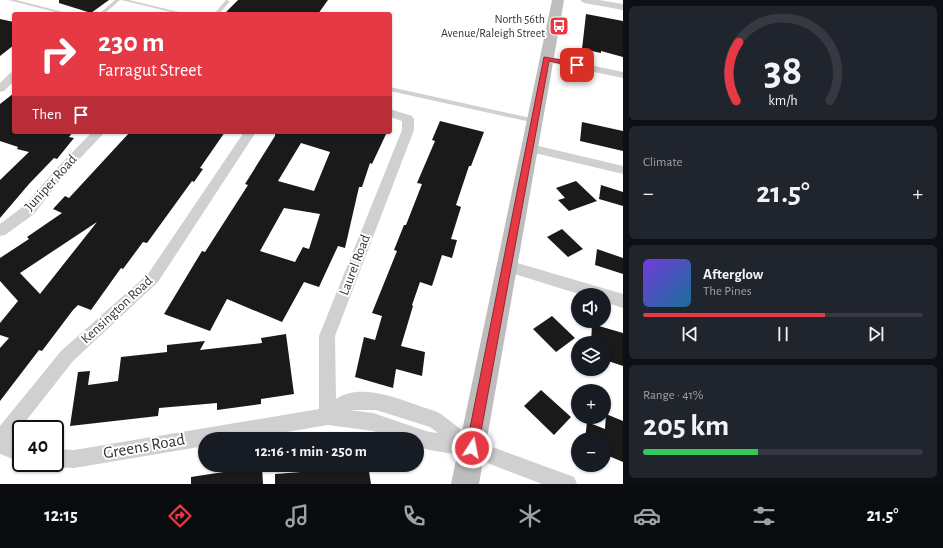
<!DOCTYPE html>
<meta charset="utf-8">
<style>
:root{--surface:#171b24;--page:#20242c;--text:#f1f3f6;--muted:#9ea1a6;--line:#363941;--accent:#e63946}
body{margin:0;font-family:"Alegreya Sans",sans-serif;background:var(--page);color:var(--text);height:100vh;display:flex;flex-direction:column;font-size:15px;white-space:nowrap}
*{box-sizing:border-box;margin:0}
p{font-size:13px;color:var(--muted)}
.icon{flex:none;width:22px;height:22px;fill:none;stroke:currentColor;stroke-width:2;stroke-linecap:round;stroke-linejoin:round}
.map{position:relative;flex:1;overflow:hidden}
.sheet{display:flex;flex-direction:column;gap:6px;padding:6px;background:#0d0f14;width:320px}
.sheet>*{flex:none}
.banner{position:absolute;left:12px;top:12px;width:380px;height:122px;border-radius:4px;box-shadow:0 1px 3px #0004;background:#e63946;color:#fff;overflow:hidden}
.fabs{position:absolute;left:571px;top:288px;display:grid;gap:8px}
.fabs a{display:grid;place-items:center;width:40px;height:40px;border-radius:50%;background:var(--surface);box-shadow:0 1px 3px #0004;font-size:20px}
.speed{position:absolute;left:12px;top:420px;display:flex;gap:8px;font-size:20px;font-weight:700;text-align:center}
.speed>*{display:grid;place-content:center;width:52px;height:52px;border-radius:50%;background:var(--surface);box-shadow:0 1px 3px #0004;line-height:1}
.speed .limit{border:2px solid #111;border-radius:6px;background:#fff;color:#111}
.pin{position:absolute;display:grid;place-items:center;width:34px;height:34px;color:#fff;margin:-17px;border-radius:8px;box-shadow:0 2px 6px #0006}
.me{position:absolute;width:44px;margin:-22px;rotate:11deg;stroke-linejoin:round;filter:drop-shadow(0 0 3px #0008)}
.turn{display:flex;align-items:center;gap:14px;height:84px;padding:0 20px;font-size:18px}
.turn .icon{width:52px;height:52px;stroke-width:2.5}
.turn b{display:block;font-size:28px;line-height:34px}
.then{display:flex;align-items:center;height:38px;padding:0 20px;background:#0003;gap:8px;font-size:15px}
.big{font-size:30px;font-weight:700;line-height:1.1}
.sheet .card{flex:1;display:flex;flex-direction:column;justify-content:center;gap:6px;min-width:0;padding:0 14px;border-radius:6px;background:var(--page)}
.sheet .dial{align-items:center;gap:0}
.dial svg{height:104px;overflow:visible;fill:none;stroke:var(--line);stroke-width:7;stroke-linecap:round;text-anchor:middle}
.dial text{fill:var(--text);stroke:none}
.song{display:flex;align-items:center;gap:12px}
.cover{width:48px;height:48px;border-radius:6px;background:linear-gradient(135deg,hsl(260 70% 55%),hsl(200 70% 35%))}
.played{height:4px;border-radius:2px;background:linear-gradient(90deg,var(--accent) 65%,var(--line) 65%)}
.keys{display:flex;justify-content:space-around;direction:ltr}
.heat{display:flex;justify-content:space-between;align-items:center;font-size:22px;direction:ltr}
.charge{height:6px;border-radius:3px;background:linear-gradient(90deg,#34c759 41%,var(--line) 0)}
.trip{position:absolute;left:198px;top:432px;width:226px;height:40px;border-radius:20px;background:var(--surface);box-shadow:0 1px 3px #0004;font-weight:700;line-height:40px;text-align:center}
.menu{display:flex;height:64px;justify-content:space-around;align-items:center;background:#090b0e;color:var(--muted)}
.menu .icon{width:28px;height:28px}
.menu .current{color:var(--accent)}
.menu b{font-size:18px;color:var(--text)}
main{display:flex;flex:1;min-height:0}
.map>svg:first-child{display:block}
.building{fill:#1a1a1a;fill-rule:evenodd}
.lines{fill:none;stroke-linecap:round;stroke-linejoin:round}
.lane{fill:#d0d0d0;fill-rule:evenodd}
.street{fill:#d0d0d0;fill-rule:evenodd}
.secondary{fill:#bdbdbd;fill-rule:evenodd}
.route{fill:#e63946;stroke:#96252e}
.labels{text-anchor:middle;dominant-baseline:central;stroke-width:4;stroke-linejoin:round;paint-order:stroke}
.far-poi-label{font-size:12px;fill:#333;stroke:#fff;text-anchor:end}
.street-label{font-size:14px;fill:#333;stroke:#fff}
.near-street-label{font-size:17px;fill:#333;stroke:#fff}
</style>
<main>
<div class="map">
<svg width="623" height="484" viewBox="0 0 623 484">
<rect width="100%" height="100%" fill="#fff"/>
<path class="building" d="M59,0H109L91,13L59,3Z
M238,0H328L318,14H224Z
M586,14L623,21V57L601,51V53L582,49Z
M0,19L14,22V45L0,56Z
M14,93V132H73L69,137L74,138L57,159L54,158L29,184L0,218V180L29,152L17,149L18,147L0,141V104Z
M440,121L484,132L471,166H469L456,205L461,207L451,239L457,240L452,258L442,255L432,286L420,282L412,305L413,306L401,346L425,352L422,376L396,369L393,388L355,377L364,337L375,340L382,316L372,313L397,251L394,250L404,225H406L422,184L417,183L435,141L432,140Z
M582,122L623,131V151L580,141Z
M130,132H225L200,168L203,169L194,182L192,181L147,243L143,242L123,269L121,268L91,310L78,305L73,310L42,351L39,350L0,401V348L9,338L0,335V323L18,301L0,281V258L29,239L27,237L62,213L53,209L65,196L69,198ZM97,222L40,294L20,273Z
M275,132H387L372,164L370,163L362,187H359L345,248L338,246L319,287L304,282L282,322L227,299L210,331L164,314L202,251L205,252L248,185L245,184L275,136ZM301,143L330,152L314,191L278,181ZM284,208L320,214L309,249L303,247L295,262L260,251Z
M576,181L597,201L569,211L558,200L565,198L556,188Z
M601,185L623,192V206L599,199Z
M562,229L583,249L568,257L547,237Z
M597,249L623,258V274L595,265Z
M552,316L575,338L556,352L533,329Z
M592,324L623,333V366L608,361V350L604,348V343H591Z
M286,334L294,394L261,399V404L217,410V403L159,408L158,416L70,426L78,372L90,371L88,385L118,381L121,357L167,352V345L205,341L200,350L262,343L261,338Z
M541,390L571,417L554,435L524,406Z
M606,414L623,421V462L604,454V439H585L587,422L605,429Z
M340,465H368L371,484H275V474L341,469Z
M262,466L263,484H191V477Z"/>
<g class="lines">
<path class="lane" d="M8,0H16L71,14H63Z
M115,0H120L104,14H99Z
M121,0H129L187,14H179Z
M226,0L230,1L219,14H214Z
M390,87L535,119L538,121L535,123L390,91Z"/>
<path class="street" d="M580,0H599L623,4V10L584,3Z
M546,56L623,72V78L542,61L541,59L542,57Z
M14,72V81L4,91L0,92V83L10,73Z
M390,109L412,116L414,119V130L335,336L336,399C362,380 408,403 435,411L441,414L476,441L574,477L577,484H542L472,457L429,450L417,446V439H397L373,431L328,425L245,439H205V446L74,468L55,467L48,465V463H55V449L74,450L319,409V336L402,130V121L390,117ZM350,410H376L430,427L438,433L429,432L373,413Z
M92,132H105L66,173L34,214L5,235L0,236V224L24,206L58,167Z
M244,132H256L158,282L73,361L11,440L21,444V462L0,454V426L61,351L148,274Z
M530,144L623,166V174L526,151L524,148L526,145Z
M507,260L623,294V308L604,302V295H582L502,270L500,266L502,262Z"/>
<path class="secondary" d="M552,0H564L479,484H451Z"/>
</g>
<path class="route" d="M544,57L577,63L580,65L577,67L549,61L478,448L476,452L472,454L467,452L466,448Z"/>
<defs>
<g id="bus-square" transform="scale(1)"><rect x="-9" y="-9" width="18" height="18" rx="4" fill="#e63946" stroke="#fff"/><path d="M-5-6H5V4H4V6H2V4H-2V6H-4V4H-5ZM-3.5-4V0h7V-4ZM-3.5 1.2v1.5H-2V1.2ZM2 1.2v1.5H3.5V1.2Z" fill="#fff"/></g>
</defs>
<g fill-rule="evenodd">
<use href="#bus-square" x="559" y="26"/>
</g>
<g class="labels">
<g class="far-poi-label">
<text x="545" y="19">North 56th<tspan x="545" dy="14">Avenue/Raleigh Street</tspan></text>
</g>
<g class="street-label">
<text transform="translate(51 183) rotate(-48)">Juniper Road</text>
<text transform="translate(355 265) rotate(-69)">Laurel Road</text>
<text transform="translate(117 310) rotate(-43)">Kensington Road</text>
</g>
<g class="near-street-label">
<text transform="translate(144 446) rotate(-10)">Greens Road</text>
</g>
</g>
</svg>
<div class="fabs">
<a><svg class="icon" aria-label="sound" viewBox="0 0 24 24"><path d="M4 9h4l5-4v14l-5-4H4zM17 9q2 3 0 6"/></svg></a>
<a><svg class="icon" aria-label="layers" viewBox="0 0 24 24"><path d="M12 4l9 5-9 5-9-5zM3 14l9 5 9-5"/></svg></a>
<a>+</a>
<a>−</a>
</div>
<div class="speed"><div class="limit">40</div></div>
<div class="pin" style="left:577px;top:65px;background:#d93025"><svg class="icon" aria-label="arrive" viewBox="0 0 24 24"><path d="M6 21V4h12l-3 4 3 4H6"/></svg></div>
<svg class="me" style="left:472px;top:448px" viewBox="-20 -20 40 40"><circle r="17" fill="#e63946" stroke="#fff" stroke-width="3"/><path d="M0-11L8 9 0 5-8 9z" fill="#fff"/></svg>
<div class="trip">12:16 · 1 min · 250 m</div>
<div class="banner">
<div class="turn"><svg class="icon" aria-label="right" viewBox="0 0 24 24"><path d="M7 20v-9h11M14 6l5 5-5 5"/></svg><div><b>230 m</b>Farragut Street</div></div>
<div class="then">Then<svg class="icon" aria-label="arrive" viewBox="0 0 24 24"><path d="M6 21V4h12l-3 4 3 4H6"/></svg></div>
</div>
</div>
<section class="sheet">
<div class="card dial"><svg viewBox="0 0 100 80">
<path d="M14 69A42 42 0 1 1 86 69"/>
<path d="M14 69A42 42 0 0 1 16 24" stroke="#e63946"/>
<text x="50" y="56" font-size="32" font-weight="700">38</text>
<text x="50" y="72" font-size="11">km/h</text>
</svg></div>
<div class="card"><p>Climate</p>
<div class="heat"><a>−</a><b class="big">21.5°</b><a>+</a></div>
</div>
<div class="card">
<div class="song"><i class="cover"></i><div><b>Afterglow</b><p>The Pines</p></div></div>
<div class="played"></div>
<div class="keys"><svg class="icon" aria-label="previous" viewBox="0 0 24 24"><path d="M18 5L8 12l10 7zM5 5v14"/></svg><svg class="icon" aria-label="pause" viewBox="0 0 24 24"><path d="M8 5v14M16 5v14"/></svg><svg class="icon" aria-label="next" viewBox="0 0 24 24"><path d="M6 5l10 7-10 7zM19 5v14"/></svg></div>
</div>
<div class="card"><p>Range · 41%</p><b class="big">205 km</b><div class="charge"></div></div>
</section>
</main>
<nav class="menu">
<b>12:15</b>
<svg class="icon current" aria-label="directions" viewBox="0 0 24 24"><path d="M12 3l9 9-9 9-9-9zM9 14v-3h6M13 9l2 2-2 2"/></svg>
<svg class="icon" aria-label="music" viewBox="0 0 24 24"><path d="M9 18V5l10-2v13"/><circle cx="6" cy="18" r="3"/><circle cx="16" cy="16" r="3"/></svg>
<svg class="icon" aria-label="phone" viewBox="0 0 24 24"><path d="M5 4h4l2 5-3 2q2 4 5 5l2-3 5 2v4C11 20 4 13 5 4z"/></svg>
<svg class="icon" aria-label="climate" viewBox="0 0 24 24"><path d="M12 3v18M4 7l16 10M4 17L20 7"/></svg>
<svg class="icon" aria-label="car" viewBox="0 0 24 24"><path d="M5 17H2v-5l4-1 3-4h7l3 4 3 1v5h-3M9 17h6M6 11h13"/><circle cx="7" cy="17" r="2"/><circle cx="17" cy="17" r="2"/></svg>
<svg class="icon" aria-label="filters" viewBox="0 0 24 24"><path d="M4 7h16M4 17h16"/><circle cx="9" cy="7" r="2"/><circle cx="15" cy="17" r="2"/></svg>
<b>21.5°</b>
</nav>
